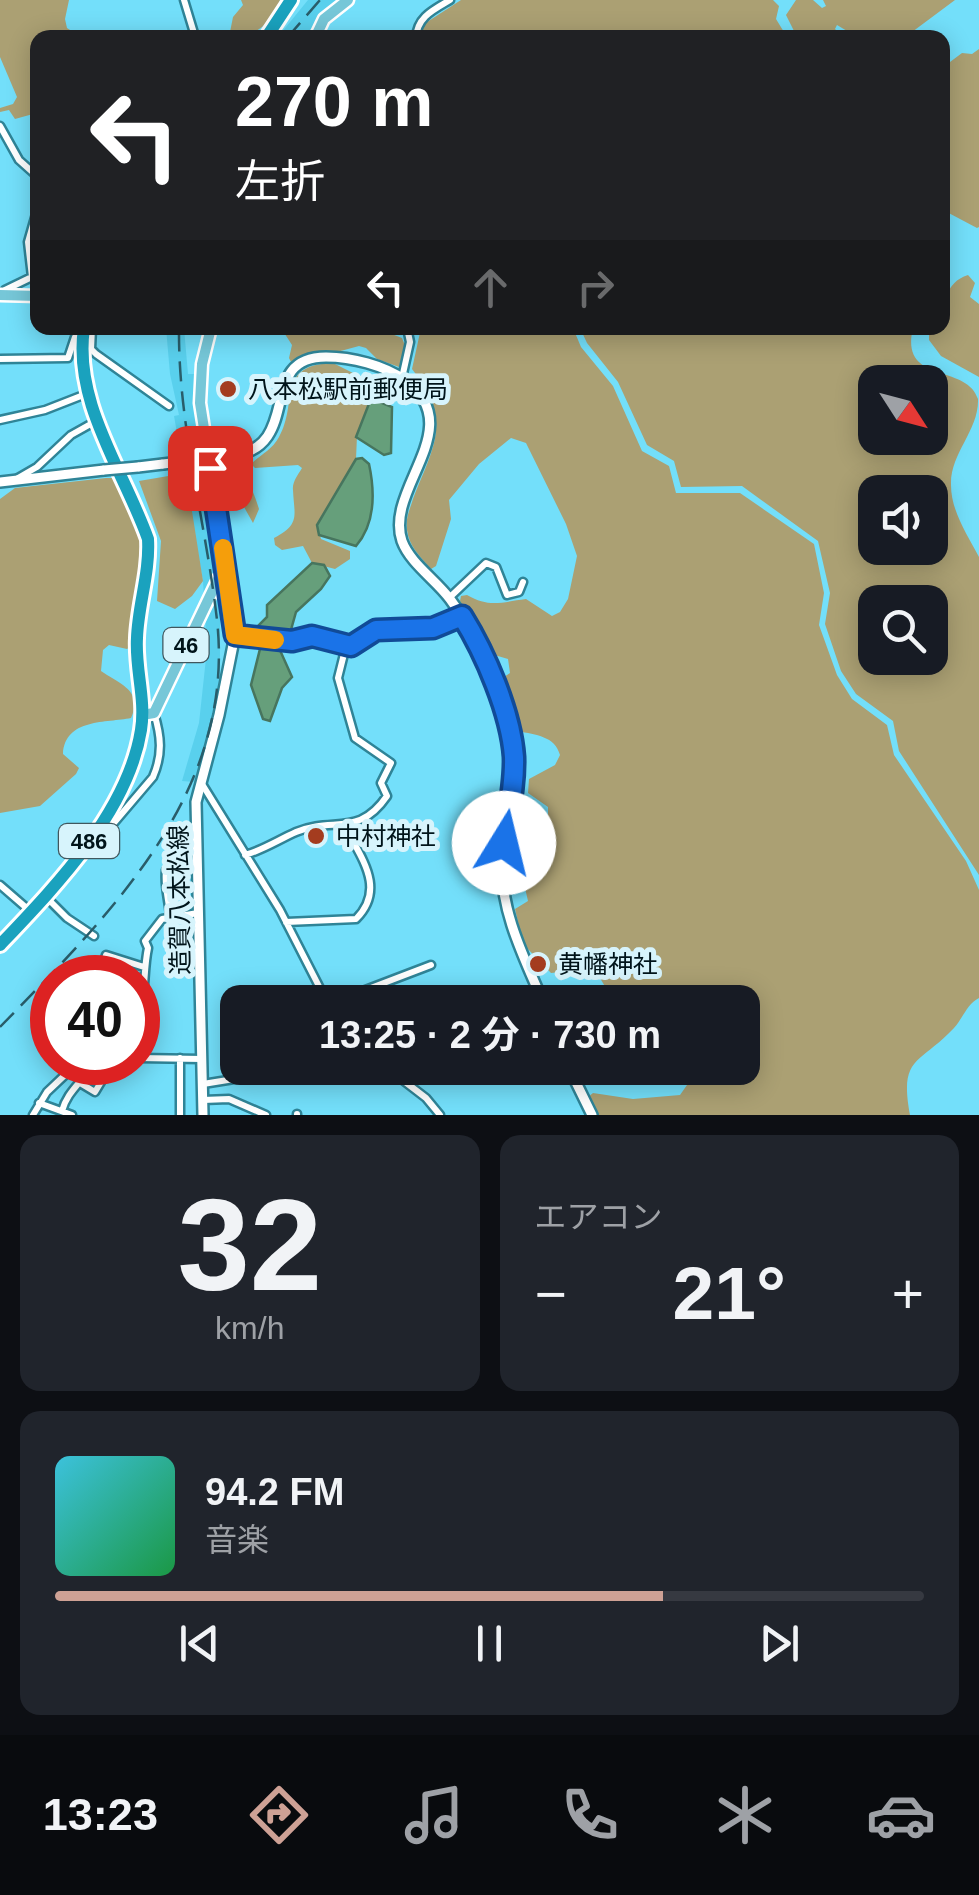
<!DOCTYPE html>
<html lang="ja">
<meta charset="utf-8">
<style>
:root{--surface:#171b24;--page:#20242c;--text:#f1f3f6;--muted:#9ea1a6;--line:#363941;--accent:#cea195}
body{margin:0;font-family:Helvetica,"Noto Sans JP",sans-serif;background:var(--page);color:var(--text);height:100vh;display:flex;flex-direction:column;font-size:38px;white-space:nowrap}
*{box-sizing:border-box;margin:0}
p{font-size:32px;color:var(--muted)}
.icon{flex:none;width:55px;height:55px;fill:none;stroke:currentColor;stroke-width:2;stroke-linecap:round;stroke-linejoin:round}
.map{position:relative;height:1115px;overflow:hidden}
.panel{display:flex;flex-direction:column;gap:20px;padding:20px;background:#0d0f14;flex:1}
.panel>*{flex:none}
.hud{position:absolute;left:30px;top:30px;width:920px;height:305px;border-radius:20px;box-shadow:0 5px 25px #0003;background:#202124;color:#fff;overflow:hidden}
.needle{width:65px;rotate:126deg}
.buttons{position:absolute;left:858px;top:365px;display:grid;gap:20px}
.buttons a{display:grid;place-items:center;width:90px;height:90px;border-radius:20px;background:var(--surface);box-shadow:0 5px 25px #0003;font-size:50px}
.speed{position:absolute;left:30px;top:955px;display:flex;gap:20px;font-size:50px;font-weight:700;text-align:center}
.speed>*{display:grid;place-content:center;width:130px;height:130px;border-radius:50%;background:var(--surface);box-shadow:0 5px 25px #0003;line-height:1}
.speed .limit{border:15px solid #d22;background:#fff;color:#111}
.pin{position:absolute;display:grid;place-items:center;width:85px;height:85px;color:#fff;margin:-42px;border-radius:20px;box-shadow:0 5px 15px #0006}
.me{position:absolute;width:110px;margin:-55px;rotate:9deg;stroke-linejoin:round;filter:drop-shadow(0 0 8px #0008)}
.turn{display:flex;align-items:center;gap:35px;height:210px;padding:0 40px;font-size:45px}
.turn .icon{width:130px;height:130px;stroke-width:2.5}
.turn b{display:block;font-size:70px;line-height:85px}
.lanes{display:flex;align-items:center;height:95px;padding:0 40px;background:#0003;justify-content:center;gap:50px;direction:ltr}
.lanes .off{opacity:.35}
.big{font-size:75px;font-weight:700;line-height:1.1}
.panel .card{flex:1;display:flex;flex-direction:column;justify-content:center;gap:15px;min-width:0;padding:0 35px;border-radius:20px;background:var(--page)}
.panel .dial{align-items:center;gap:0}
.dial b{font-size:130px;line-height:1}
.song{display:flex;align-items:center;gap:30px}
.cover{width:120px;height:120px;border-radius:15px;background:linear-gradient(135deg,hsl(190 70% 55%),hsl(140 70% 35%))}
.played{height:10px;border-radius:5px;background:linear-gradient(90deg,var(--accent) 70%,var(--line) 70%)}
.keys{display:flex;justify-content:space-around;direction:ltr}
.heat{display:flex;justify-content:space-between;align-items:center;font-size:55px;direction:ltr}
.panel .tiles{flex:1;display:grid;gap:20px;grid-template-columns:1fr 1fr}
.card:last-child{grid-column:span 2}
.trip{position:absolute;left:220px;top:985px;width:540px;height:100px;border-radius:20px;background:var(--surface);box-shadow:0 5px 25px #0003;font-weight:700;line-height:100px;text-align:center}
.tabs{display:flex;height:160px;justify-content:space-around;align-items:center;background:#090b0e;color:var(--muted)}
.tabs .icon{width:70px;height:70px}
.tabs .current{color:var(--accent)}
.tabs b{font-size:45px;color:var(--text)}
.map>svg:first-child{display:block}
.built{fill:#59d0ed}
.green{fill:#aba073;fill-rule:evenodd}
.water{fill:#669f7b;stroke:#47755e;stroke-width:2.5}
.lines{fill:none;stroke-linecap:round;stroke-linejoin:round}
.street-casing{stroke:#2f8497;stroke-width:11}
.secondary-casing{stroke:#2f8497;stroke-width:14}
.primary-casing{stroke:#fff;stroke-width:15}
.highway-casing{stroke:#fff;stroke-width:18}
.street{stroke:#fff;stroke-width:6}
.secondary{stroke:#fff;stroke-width:9}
.primary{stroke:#76c7d8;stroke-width:10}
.highway{stroke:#1aa2be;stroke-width:12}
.rail{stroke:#295d6a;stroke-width:2.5;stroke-dasharray:20 10;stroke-linecap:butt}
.secondary-bridge-casing{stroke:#2f8497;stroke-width:14;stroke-linecap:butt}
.secondary-bridge{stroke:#fff;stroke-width:9}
.route-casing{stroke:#114b97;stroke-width:25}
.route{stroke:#1a73e8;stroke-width:18}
.slow{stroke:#f59e0b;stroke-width:18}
.poi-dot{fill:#a43c1f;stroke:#d7f4fc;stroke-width:4}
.labels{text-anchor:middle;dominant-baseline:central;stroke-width:10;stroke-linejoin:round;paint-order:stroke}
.shield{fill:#d7f4fc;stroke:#40575e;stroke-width:2.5}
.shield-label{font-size:22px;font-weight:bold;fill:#00141a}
.poi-label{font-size:25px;fill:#00141a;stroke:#d7f4fc;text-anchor:start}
.street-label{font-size:25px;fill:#00141a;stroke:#d7f4fc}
</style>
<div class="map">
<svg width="979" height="1115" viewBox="0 0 979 1115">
<rect width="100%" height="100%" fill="#73dffa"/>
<path class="built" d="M308,0H339L303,37L277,38Z
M166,328H184L188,374H198L220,585V676L212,726L194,782L182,781L199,723L207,649L203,581L174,416L179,415L170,374Z"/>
<path class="green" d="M0,0H69L65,19L67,28L81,37L38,38L37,107L33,114L15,119L9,110L0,112V108L13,104L17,97L0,57Z
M241,0H280C273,24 253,38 229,37L233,17L243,5Z
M461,0H773L779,6L776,19L787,37H421L424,24Z
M796,0H813L822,8L826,6L823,0H955L908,35L857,37L837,25L835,29L843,37H797L786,15Z
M979,49V227L977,228L943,210L942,68L962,53L972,54Z
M968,275L975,283L970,297L979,304V377L941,356L929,340V328H942C942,306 945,282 968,275Z
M281,328H328V333C341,336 349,330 361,329C375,328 389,333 402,338L406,348L402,364L399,367L377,359L366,348L359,346L337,352L318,351L291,362L289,358L292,345Z
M421,328H573L581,347L613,386L642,451L669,466L676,493H740L814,544L824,593L819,625L837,675L852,699L887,725L894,755L966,861L979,890V998C967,1004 963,1018 954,1028C919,1065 899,1056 910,1115H597L588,1097L593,1093L633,1099L680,1095L687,1085L682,1068H742V1002H611C606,985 597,970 582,960L570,961L561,972L551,973L523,944L515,909L528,901L523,879L532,863V841L548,822V807L528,793L529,779L555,765L560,755C555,736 536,735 518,731L501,679L510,673L508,659L491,654L460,601L461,596L467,595C489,608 502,602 526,599L552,616L560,612L568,599L577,556L566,524L526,443L511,438L479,464L449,500L451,519L436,566L431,569C420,557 409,546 407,530C405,519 410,509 413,499C434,445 453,421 412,369Z
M580,328H913C899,385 967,363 978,399C979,431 950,453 951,485C951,511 967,534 979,557V875L899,751L893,721L856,694L841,671L825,624L830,593L818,541L742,486L681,487L674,461L647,445L618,382L587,343ZM875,382H930V438H875ZM875,492H930V548H875ZM875,602H930V658H875Z
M333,363L365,379L370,401L357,436L356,459L317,525L321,539L350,551V559L335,569L312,563L303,546L282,550L275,545L274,538C301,524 294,515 293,490C292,482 298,475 302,468L298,465L255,468L251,464C260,455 272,450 279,437C299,402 275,365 333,363Z
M232,464C247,471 254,494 259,509L253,523L244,507C219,496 220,494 215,467Z
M186,473L203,581L192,596L175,609L157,601L161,541L139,481Z
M106,478H120L145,548L131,646L127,649L109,645L103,650L101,671C121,685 143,690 131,718C107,723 65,718 63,754L79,768L76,774L40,806L0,813V499L15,488Z"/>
<path class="water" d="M375,400L392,407L391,453L384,455L356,437L370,401Z
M362,458L369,464C375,492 375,524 356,546L319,535L317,525L356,459Z
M312,563L324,565L330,576L321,589L296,612L289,637L251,633L267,617V605Z
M261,645L279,648L292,677L282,688L270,721L263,719L251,685Z"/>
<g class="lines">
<g class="street-casing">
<path id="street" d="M184,0L194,33L202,38
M416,38C417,17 433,10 450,0
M0,126L19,160L38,177
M32,277L28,242L38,207
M3,295L5,290L38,274
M92,328L91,349L96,354L169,406
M0,359L68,358L75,337L81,335
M402,378L410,342L407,328
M0,420L45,410L86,394
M18,478L37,467L71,435L96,421
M449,598L486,563L496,567L507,595L519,592L523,582
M235,635L292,641L312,636L351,645L376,630L433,628L461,616
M202,784L280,910L327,1002
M90,851L153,777C163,754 161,736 154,713
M245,855C263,850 278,840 296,832C334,816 358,838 387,796L381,783L391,763L355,738L338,678L346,646
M166,870C164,887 169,899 170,917
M0,885L30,911
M45,896L67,918L94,936
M286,922L356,919C387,888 360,857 345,826
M99,978L106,955L144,967
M334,1002L431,965
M138,1017C146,997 143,971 148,948L145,941L162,919L198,913
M138,1058L202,1059
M180,1058V1115
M387,1068L426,1098L440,1115
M80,1083L95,1092L113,1062
M203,1084L234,1079L246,1068
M203,1100L229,1099L266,1115
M39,1103L72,1115
M62,1111C67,1091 84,1081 94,1062
M33,1115L47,1092L66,1074
M297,1115V1114"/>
</g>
<g class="secondary-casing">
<path id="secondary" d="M232,456C305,446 255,357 326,357C352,357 383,365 405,380C470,428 384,488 402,541C410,563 436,580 450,599C477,635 495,679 507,722C522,771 502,816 502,865C501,913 525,959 543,1002
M138,467L163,464
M0,482L104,470
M569,1068L592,1115
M203,1115L196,802L219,715L235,635L226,569"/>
</g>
<g class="primary-casing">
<path id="primary" d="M315,38L324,19L348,0
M0,295L38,296
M142,715L154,713L222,571L226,569L200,403L202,364L211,328"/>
</g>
<g class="highway-casing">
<path id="highway" d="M266,38L291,0
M0,945C55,887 128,812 141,730C146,699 135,669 137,638C138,605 150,573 148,539C124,471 73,403 84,328"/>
</g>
<use href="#street" class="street"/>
<use href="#secondary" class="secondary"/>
<use href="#primary" class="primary"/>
<use href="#highway" class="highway"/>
<path class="rail" d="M287,38L320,0
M0,1027C109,915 236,793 217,620C206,523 178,426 179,328"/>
<g class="secondary-bridge-casing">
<path id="secondary-bridge" d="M163,464L232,456
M104,470L138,467"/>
</g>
<use href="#secondary-bridge" class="secondary-bridge"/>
</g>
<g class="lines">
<g class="route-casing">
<path id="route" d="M210,468L235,635L292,641L312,636L351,646L376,630L433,628L462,616C485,653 511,713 514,757C515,785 508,815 504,843"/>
</g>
<use href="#route" class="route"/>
<path class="slow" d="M223,548L235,635L275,640"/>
</g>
<g class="poi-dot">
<circle cx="228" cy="389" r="10"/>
<circle cx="316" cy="836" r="10"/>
<circle cx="538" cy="964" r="10"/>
</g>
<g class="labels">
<g class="shield">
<rect x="163.5" y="628" width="45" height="34" rx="8"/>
<rect x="59" y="824" width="60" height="34" rx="8"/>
</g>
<g class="shield-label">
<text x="186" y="645">46</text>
<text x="89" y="841">486</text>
</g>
<g class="poi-label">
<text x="248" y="389">八本松駅前郵便局</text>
<text x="336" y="836">中村神社</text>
<text x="558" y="964">黄幡神社</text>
</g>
<g class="street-label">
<text transform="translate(179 900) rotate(-91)">造賀八本松線</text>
</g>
</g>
</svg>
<div class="buttons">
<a><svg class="needle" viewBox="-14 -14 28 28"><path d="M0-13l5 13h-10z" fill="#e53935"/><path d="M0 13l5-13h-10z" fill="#9ea1a6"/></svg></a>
<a><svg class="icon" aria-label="sound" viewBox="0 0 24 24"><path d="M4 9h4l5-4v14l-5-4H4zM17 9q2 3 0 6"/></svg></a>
<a><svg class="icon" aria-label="search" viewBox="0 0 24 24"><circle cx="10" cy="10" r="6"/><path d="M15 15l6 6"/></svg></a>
</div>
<div class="speed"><div class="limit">40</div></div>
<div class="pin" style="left:210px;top:468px;background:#d93025"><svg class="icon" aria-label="arrive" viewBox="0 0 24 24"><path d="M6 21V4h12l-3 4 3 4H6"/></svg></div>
<svg class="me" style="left:504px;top:843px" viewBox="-20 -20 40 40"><circle r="19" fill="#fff"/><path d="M0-13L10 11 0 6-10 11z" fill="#1a73e8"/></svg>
<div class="trip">13:25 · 2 分 · 730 m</div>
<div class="hud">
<div class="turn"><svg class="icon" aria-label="left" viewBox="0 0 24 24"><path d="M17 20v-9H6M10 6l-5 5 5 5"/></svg><div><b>270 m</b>左折</div></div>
<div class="lanes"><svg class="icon" aria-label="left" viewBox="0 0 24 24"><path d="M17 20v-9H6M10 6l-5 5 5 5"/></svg><svg class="icon off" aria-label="ahead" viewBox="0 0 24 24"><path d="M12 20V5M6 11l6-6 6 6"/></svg><svg class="icon off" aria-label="right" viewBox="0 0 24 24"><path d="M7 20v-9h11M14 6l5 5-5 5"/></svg></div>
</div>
</div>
<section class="panel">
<div class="tiles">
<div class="card dial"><b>32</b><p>km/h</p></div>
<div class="card"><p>エアコン</p>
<div class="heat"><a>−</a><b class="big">21°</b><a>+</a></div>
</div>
<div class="card">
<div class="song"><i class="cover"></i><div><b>94.2 FM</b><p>音楽</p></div></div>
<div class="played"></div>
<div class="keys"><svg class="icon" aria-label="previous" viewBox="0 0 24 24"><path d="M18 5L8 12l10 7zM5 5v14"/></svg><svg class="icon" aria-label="pause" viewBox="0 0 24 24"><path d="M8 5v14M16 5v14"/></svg><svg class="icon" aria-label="next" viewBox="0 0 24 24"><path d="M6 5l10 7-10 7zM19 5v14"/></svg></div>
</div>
</div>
</section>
<nav class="tabs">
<b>13:23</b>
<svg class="icon current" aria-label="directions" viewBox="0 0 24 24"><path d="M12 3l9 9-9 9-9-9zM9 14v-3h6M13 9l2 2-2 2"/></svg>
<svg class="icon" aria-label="music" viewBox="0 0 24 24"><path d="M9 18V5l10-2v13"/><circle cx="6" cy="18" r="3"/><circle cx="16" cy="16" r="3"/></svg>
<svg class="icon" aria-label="phone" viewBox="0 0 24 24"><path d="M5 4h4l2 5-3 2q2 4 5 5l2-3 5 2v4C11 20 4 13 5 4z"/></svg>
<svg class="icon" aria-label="climate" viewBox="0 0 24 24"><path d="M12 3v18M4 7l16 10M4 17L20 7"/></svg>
<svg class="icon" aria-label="car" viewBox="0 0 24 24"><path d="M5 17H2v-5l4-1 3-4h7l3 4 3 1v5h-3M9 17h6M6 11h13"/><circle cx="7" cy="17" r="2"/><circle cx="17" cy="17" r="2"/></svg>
</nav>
